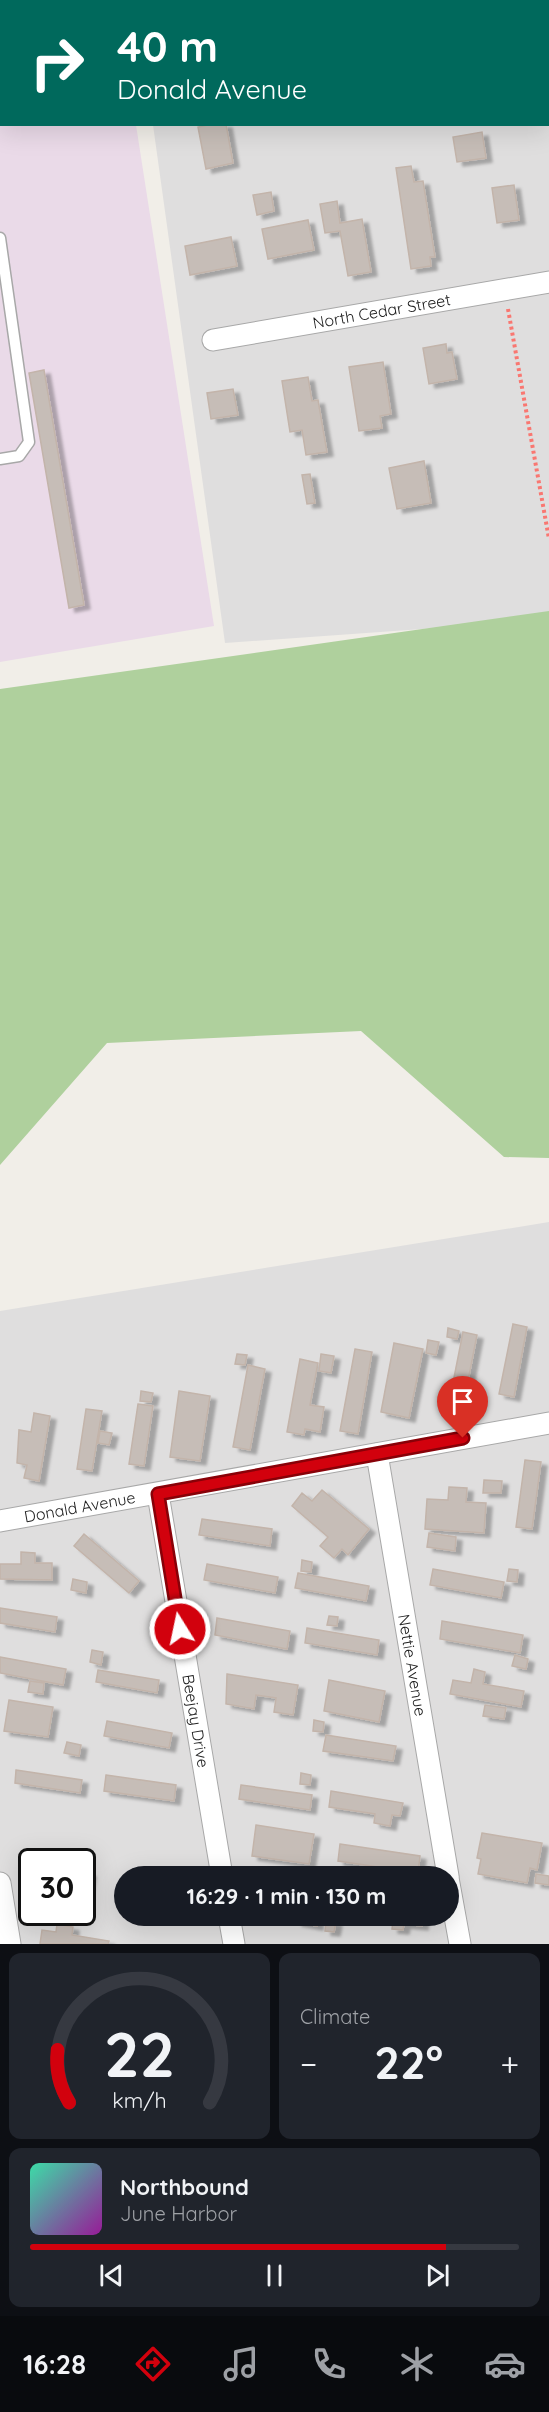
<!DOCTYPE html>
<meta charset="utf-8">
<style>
:root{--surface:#171b24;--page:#20242c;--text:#f1f3f6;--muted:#9ea1a6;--line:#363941;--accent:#d2010d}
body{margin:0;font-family:Quicksand,sans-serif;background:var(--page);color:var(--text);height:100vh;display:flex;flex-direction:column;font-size:22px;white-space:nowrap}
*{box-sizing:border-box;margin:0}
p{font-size:20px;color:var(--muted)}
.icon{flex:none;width:33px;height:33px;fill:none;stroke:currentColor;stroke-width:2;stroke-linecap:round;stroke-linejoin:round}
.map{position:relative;height:1944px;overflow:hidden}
.panel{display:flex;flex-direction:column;gap:9px;padding:9px;background:#0d0f14;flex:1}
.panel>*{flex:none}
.banner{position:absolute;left:0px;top:0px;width:549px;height:126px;box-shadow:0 6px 24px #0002;background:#00695c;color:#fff;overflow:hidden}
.speed{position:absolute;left:18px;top:1848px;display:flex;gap:12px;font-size:30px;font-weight:700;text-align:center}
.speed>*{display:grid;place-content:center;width:78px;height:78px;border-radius:50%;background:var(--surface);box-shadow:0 6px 24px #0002;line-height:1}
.speed .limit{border:3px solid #111;border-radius:9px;background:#fff;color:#111}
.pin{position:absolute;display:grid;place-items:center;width:51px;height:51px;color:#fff;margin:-62px -26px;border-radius:50% 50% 50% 0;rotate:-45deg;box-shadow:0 0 6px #0007}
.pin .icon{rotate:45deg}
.me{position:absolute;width:66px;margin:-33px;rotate:350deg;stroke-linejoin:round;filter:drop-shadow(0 0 4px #0008)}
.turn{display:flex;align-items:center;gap:21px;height:126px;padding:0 18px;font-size:27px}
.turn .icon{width:78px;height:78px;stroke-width:2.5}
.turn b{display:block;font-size:42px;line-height:51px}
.big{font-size:45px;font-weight:800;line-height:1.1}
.panel .tile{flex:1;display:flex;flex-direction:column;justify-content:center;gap:9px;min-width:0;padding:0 21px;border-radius:12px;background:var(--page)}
.panel .dial{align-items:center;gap:0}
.dial svg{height:156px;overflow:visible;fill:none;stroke:var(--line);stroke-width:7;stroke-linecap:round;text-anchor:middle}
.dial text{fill:var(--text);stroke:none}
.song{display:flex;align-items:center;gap:18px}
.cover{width:72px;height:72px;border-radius:9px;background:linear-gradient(135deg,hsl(160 70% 55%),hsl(300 70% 35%))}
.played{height:6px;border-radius:3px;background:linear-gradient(90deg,var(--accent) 85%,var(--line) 85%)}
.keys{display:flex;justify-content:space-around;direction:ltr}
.heat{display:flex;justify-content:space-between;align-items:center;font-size:33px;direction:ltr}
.panel .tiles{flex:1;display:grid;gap:9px;grid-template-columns:1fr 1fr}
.tile:last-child{grid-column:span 2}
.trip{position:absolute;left:114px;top:1866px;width:345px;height:60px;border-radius:30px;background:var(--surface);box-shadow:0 6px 24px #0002;font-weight:800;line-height:60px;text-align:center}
.dock{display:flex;height:96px;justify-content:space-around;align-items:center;background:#090b0e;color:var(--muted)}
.dock .icon{width:42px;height:42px}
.dock .selected{color:var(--accent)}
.dock b{font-size:27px;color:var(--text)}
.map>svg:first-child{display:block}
.residential{fill:#dfdede;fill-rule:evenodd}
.industrial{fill:#eadae8}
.forest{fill:#afd09d}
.building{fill:#c6bdb7;stroke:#c3b4aa;stroke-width:1.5;filter:url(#shadow)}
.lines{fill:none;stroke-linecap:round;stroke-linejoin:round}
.service-casing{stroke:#a8a8a8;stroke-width:13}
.minor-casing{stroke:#a8a8a8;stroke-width:23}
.path{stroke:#f97771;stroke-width:4;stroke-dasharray:3 3;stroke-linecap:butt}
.service{stroke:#fff;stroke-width:10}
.minor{stroke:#fff;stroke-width:21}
.route-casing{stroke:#880108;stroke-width:15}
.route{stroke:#d2010d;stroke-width:10}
.labels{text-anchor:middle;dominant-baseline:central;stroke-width:4.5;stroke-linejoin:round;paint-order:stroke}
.street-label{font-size:16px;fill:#212121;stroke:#fff}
</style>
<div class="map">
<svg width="549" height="1944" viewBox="0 0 549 1944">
<defs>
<filter id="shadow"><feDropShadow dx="6" dy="4" stdDeviation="1.5" flood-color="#0004"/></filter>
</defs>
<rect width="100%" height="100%" fill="#f1eee8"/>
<path class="residential" d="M549,0V620L225,643L153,125L548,124V2L136,1Z
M549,1222V1944H8L0,1899V1311ZM32,1862H82V1912H32ZM124,1876H448V1916H124Z"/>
<path class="industrial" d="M0,0H116L2,2V124L136,125L214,626L0,662Z"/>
<path class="forest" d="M549,611V1158L504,1157L361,1031L107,1043L0,1165V689Z"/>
<path class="building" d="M213,124H226L233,163L206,169L198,127Z
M482,132L486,158L457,162L453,137Z
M411,166L414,182L423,181L435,257H430L431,266L411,269L396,168Z
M514,185L519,220L497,223L492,188Z
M271,192L274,211L257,215L253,195Z
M337,201L340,223L362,219L371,272L348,276L340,231L325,233L320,204Z
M308,220L314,250L268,259L262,229Z
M231,237L237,266L190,275L185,246Z
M446,344L447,353L452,352L457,379L429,384L423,348Z
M383,362L391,414L380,416L382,428L359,431L349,367Z
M44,370L84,605L69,608L29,373Z
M308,377L312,401L318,400L327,452L306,455L302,430L290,432L282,381Z
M233,389L238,415L211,419L207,393Z
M424,461L431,503L397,509L389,468Z
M310,474L315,503L307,504L302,475Z
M513,1324L527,1327L514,1397L499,1394Z
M448,1328L459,1331L457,1339L447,1337Z
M463,1332L477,1335L463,1406L449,1403Z
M428,1340L439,1342L436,1355L426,1353Z
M394,1343L423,1349L409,1418L381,1412Z
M355,1349L372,1352L358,1434L340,1431Z
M237,1354L247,1355L245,1365L235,1364Z
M321,1354L334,1356L331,1373L319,1371Z
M300,1359L318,1363L310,1405L324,1407L320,1432L305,1429L304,1435L287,1432Z
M248,1365L265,1369L250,1450L233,1447Z
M141,1391L153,1393L151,1402L140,1401Z
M179,1391L210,1396L200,1461L170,1457Z
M138,1404L153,1406L144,1466L129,1464Z
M86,1409L102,1411L92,1471L77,1469Z
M34,1413L50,1416L39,1481L24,1478L27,1465L17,1463L19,1430L31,1432Z
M100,1431L112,1433L109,1445L98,1443Z
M525,1460L541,1462L532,1529L516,1527Z
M484,1480L502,1481L501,1493H483Z
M449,1487L467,1488L466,1502L486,1503L484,1533L425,1529L427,1499L448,1500Z
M322,1490L369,1529L348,1555L342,1549L334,1558L320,1546L328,1537L292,1506L302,1493L312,1501Z
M202,1519L272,1529L270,1546L199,1535Z
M429,1533L456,1537L455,1551L427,1547Z
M84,1534L139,1581L129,1593L74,1546Z
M21,1552L35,1553V1563H52V1580L0,1579V1564H21Z
M302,1560L312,1562L311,1572L301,1571Z
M207,1564L278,1577L275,1593L204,1580Z
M433,1569L504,1582L501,1598L430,1585Z
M509,1569L518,1570L517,1582L507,1581Z
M298,1573L369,1586L366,1601L295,1588Z
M73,1579L87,1582L86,1593L71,1590Z
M0,1608L57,1617L55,1632L0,1623Z
M329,1616L338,1617L337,1626L327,1625Z
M217,1618L290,1631L287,1649L215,1635Z
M442,1621L523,1635L520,1653L440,1639Z
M307,1628L379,1640L377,1655L305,1643Z
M92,1650L103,1652L101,1665L90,1662Z
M515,1655L528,1659L526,1669L512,1666Z
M0,1657L66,1669L63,1685L0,1673Z
M474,1669L485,1672L483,1684L524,1691L521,1707L450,1694L453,1680L471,1683Z
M98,1670L159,1680L157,1693L96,1682Z
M227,1674L298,1685L293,1715L274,1712L276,1698L256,1695L254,1709L226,1704Z
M329,1680L385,1691L379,1722L324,1711Z
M30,1681L44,1683L43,1694L28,1692Z
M9,1700L53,1707L48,1737L4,1731Z
M485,1705L506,1708L504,1719L483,1716Z
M314,1720L324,1722L323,1732L313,1731Z
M107,1721L172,1733L169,1748L104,1736Z
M326,1735L396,1746L393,1761L323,1751Z
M67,1742L81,1745L79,1756L64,1753Z
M16,1770L82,1780L80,1793L15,1783Z
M301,1773L311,1775L310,1785L300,1784Z
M106,1775L176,1785L174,1801L104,1791Z
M241,1785L312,1795L310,1810L239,1799Z
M331,1791L403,1803L400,1816L392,1815L390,1826L374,1823L375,1814L329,1807Z
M256,1825L314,1834L309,1864L252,1856Z
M482,1833L542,1843L537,1870L530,1868L527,1883L478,1874L481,1859L477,1858Z
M340,1844L420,1856L418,1873L338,1861Z
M133,1869L162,1874V1876H132Z
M82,1872L90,1873L86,1899H82Z
M536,1874L549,1876V1885L535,1883Z
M297,1916H326L325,1918L318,1917L317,1926L296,1922Z
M359,1916H423L422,1926L404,1924L403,1930L392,1929L393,1920Z
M326,1921L336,1922L334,1932L325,1931Z
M57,1924L73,1927L72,1935L109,1941L108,1944H40L42,1930L56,1932Z"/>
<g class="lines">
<g class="service-casing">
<path id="service" d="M0,238L29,442L19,456L0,459"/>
</g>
<g class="minor-casing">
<g id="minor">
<path id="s1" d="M213,340L549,282"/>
<path id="s2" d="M377,1454L448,1876"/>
<path id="s3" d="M158,1494L222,1876"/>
<path id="s4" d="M0,1521L549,1423"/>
<path d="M448,1878L460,1944"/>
<path d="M0,1883L10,1944"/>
<path d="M229,1916L234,1944"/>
</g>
</g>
<path class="path" d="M508,309L549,539"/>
<use href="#service" class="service"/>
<use href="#minor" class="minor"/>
</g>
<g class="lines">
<g class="route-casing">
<path id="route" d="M180,1629L158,1494L463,1438"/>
</g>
<use href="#route" class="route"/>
</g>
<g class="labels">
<g class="street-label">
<text stroke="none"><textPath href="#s1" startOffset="171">North Cedar Street</textPath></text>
<text stroke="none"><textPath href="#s4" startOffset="81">Donald Avenue</textPath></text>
<text stroke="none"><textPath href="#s2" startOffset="214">Nettie Avenue</textPath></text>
<text stroke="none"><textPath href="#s3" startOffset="230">Beejay Drive</textPath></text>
</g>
</g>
</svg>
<div class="speed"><div class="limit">30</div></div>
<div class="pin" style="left:463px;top:1438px;background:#d93025"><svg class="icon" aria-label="arrive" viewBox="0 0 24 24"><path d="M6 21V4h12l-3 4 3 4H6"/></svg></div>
<svg class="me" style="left:180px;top:1629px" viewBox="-20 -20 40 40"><circle r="17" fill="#d2010d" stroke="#fff" stroke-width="3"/><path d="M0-11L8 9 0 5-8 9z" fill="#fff"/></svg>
<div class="trip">16:29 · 1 min · 130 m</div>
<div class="banner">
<div class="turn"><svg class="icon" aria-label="right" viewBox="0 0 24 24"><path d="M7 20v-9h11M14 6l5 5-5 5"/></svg><div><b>40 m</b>Donald Avenue</div></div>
</div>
</div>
<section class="panel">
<div class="tiles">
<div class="tile dial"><svg viewBox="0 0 100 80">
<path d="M14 69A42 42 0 1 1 86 69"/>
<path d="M14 69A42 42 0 0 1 8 42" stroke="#d2010d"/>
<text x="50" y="56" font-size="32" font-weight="700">22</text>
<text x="50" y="72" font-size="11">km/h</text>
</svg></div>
<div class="tile"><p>Climate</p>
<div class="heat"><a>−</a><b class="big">22°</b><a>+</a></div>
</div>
<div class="tile">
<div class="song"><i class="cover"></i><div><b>Northbound</b><p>June Harbor</p></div></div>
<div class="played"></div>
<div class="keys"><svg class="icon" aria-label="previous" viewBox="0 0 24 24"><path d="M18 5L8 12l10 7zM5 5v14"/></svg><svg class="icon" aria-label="pause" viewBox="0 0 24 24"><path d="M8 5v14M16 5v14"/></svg><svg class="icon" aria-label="next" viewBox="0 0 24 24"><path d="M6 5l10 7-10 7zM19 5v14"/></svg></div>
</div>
</div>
</section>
<nav class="dock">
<b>16:28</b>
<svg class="icon selected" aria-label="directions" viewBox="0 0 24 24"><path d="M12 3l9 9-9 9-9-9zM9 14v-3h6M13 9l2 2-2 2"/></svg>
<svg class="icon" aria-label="music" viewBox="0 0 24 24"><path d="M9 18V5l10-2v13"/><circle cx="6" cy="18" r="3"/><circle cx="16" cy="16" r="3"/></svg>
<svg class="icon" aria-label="phone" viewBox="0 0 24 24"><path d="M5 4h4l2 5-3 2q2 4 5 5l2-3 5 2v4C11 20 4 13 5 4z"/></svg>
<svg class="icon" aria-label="climate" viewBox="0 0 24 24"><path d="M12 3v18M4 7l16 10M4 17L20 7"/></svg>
<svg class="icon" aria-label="car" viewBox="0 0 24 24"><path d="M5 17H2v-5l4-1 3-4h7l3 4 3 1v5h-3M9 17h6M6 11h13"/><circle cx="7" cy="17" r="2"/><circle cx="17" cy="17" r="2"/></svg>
</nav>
